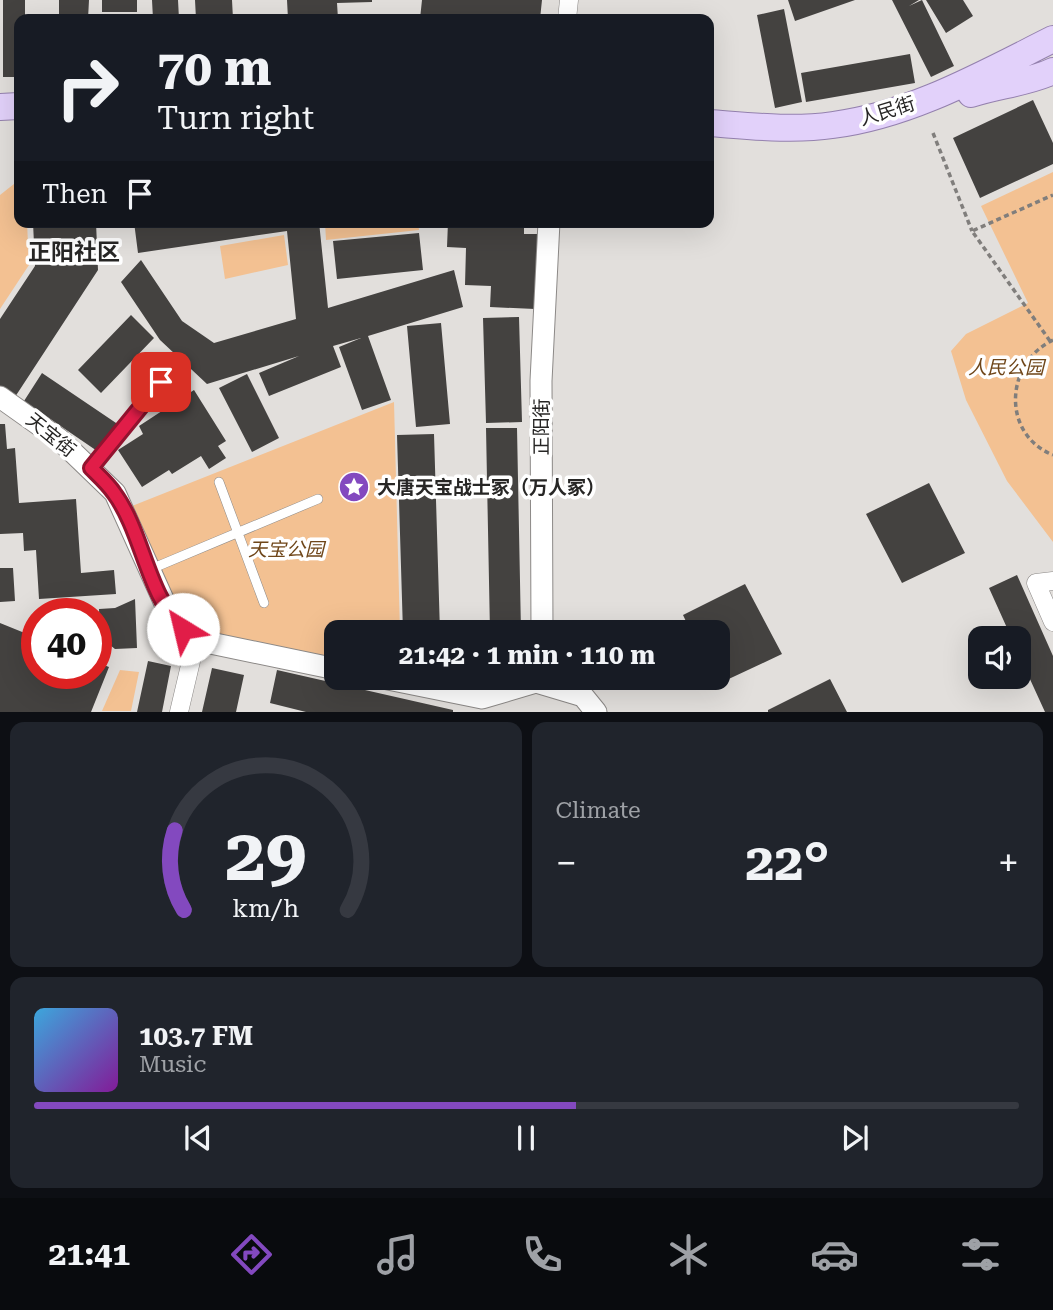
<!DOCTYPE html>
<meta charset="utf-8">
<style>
:root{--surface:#171b24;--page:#20242c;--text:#f1f3f6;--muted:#9ea1a6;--line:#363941;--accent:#8349bf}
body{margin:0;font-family:"Roboto Serif","Noto Sans SC",serif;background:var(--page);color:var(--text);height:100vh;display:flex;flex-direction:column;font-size:26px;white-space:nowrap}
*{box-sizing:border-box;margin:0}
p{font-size:23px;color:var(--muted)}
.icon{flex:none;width:38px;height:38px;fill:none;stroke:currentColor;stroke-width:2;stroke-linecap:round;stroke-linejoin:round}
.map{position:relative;height:712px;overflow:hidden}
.panel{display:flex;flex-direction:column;gap:10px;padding:10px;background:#0d0f14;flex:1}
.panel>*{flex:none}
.guide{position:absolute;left:14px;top:14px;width:700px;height:214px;border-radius:14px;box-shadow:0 7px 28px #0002;background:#171b24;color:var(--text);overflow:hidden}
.fabs{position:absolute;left:968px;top:626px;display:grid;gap:14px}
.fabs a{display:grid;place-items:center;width:63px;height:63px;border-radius:14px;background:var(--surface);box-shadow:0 7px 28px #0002;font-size:35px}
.speed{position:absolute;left:21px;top:598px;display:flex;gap:14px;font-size:35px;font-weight:700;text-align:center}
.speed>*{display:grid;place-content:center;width:91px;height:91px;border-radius:50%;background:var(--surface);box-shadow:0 7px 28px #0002;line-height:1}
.speed .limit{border:10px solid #d22;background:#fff;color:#111}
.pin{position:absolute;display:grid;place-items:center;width:60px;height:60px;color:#fff;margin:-30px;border-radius:14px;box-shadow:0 4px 10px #0006}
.me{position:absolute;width:77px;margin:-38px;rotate:324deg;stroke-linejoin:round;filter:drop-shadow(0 0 5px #0008)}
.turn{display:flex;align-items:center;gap:24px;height:147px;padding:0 28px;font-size:32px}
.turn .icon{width:91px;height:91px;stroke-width:2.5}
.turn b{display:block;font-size:49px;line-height:60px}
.then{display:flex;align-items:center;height:66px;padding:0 28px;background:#0003;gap:14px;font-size:26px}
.big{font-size:52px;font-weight:700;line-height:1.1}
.panel .tile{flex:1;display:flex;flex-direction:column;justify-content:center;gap:10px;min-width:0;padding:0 24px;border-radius:14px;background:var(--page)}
.panel .dial{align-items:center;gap:0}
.dial svg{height:182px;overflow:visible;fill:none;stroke:var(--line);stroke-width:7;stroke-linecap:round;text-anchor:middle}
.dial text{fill:var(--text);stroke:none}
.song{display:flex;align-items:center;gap:21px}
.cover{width:84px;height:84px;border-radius:10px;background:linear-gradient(135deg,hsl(200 70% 55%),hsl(290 70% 35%))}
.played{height:7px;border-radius:4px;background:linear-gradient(90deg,var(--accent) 55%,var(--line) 55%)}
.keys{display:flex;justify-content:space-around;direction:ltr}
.heat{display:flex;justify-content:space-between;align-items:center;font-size:38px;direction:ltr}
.panel .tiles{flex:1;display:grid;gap:10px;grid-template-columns:1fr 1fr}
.tile:last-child{grid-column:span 2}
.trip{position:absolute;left:324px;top:620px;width:406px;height:70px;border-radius:14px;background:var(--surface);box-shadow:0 7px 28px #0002;font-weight:700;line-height:70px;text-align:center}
.menu{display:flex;height:112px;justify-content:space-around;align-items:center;background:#090b0e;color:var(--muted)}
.menu .icon{width:49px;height:49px}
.menu .active{color:var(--accent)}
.menu b{font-size:32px;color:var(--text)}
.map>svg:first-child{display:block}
.green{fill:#f3c192}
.building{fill:#444240}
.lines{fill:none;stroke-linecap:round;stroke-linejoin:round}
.service-casing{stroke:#8c8987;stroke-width:10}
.minor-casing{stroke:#8c8987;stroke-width:19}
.tertiary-casing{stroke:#8c8987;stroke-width:23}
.primary-casing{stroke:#9481ae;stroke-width:28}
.path{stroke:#807e7c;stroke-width:3.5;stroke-dasharray:5 3.5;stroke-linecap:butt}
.service{stroke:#fff;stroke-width:9}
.minor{stroke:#fff;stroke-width:18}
.tertiary{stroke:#fff;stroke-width:21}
.primary{stroke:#e2d1fa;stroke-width:26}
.route-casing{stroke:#92132f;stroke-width:18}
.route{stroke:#e11d48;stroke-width:12}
.labels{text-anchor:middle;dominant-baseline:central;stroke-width:7;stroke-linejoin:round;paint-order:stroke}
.street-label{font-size:19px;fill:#272625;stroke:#fff}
.park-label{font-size:19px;font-style:italic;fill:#6f4619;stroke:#fff}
.poi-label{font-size:19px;font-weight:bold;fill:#272625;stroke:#fff;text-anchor:start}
.quarter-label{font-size:23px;font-weight:bold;fill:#272625;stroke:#fff}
</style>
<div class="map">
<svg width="1053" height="712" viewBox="0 0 1053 712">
<rect width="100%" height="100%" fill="#e2dfdc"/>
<path class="green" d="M1053,172V542L1007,481L966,400L951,351L966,334L1028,303L981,206Z
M19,180V222H27L29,265L0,309V195Z
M325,222H418L419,230L326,240Z
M284,235L288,265L225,279L220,246Z
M394,402L400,632H336V660L199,634L175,613L127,508Z
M120,670L139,672L131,711H102Z"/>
<path class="building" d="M3,0H25V19H19V77H3Z
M59,0H89L88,19H59Z
M102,0H137V12H102Z
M152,0H178L179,19H153Z
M195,0H232L233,19H196Z
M287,0H372V2L337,3L338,19H288Z
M422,0H542L540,19H420Z
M788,0H855L795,21Z
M892,0H919L909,6L922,0L954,66L931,77Z
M926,0H963L973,16L946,33Z
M784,9L802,102L775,108L757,15Z
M910,54L915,83L806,102L801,73Z
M1033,100L1053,143V164L980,198L953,138Z
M33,222H96L98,270L15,397L0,387V319L35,266Z
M134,222H319L328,308L454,270L463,307L368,336L391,400L362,410L339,347L361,338L333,346L341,367L269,396L259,373L299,356L207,384L160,340L121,282L141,260L182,321L214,343L296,319L287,231L138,253Z
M448,222H524V234H538L535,309L490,307L491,286L465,285L466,248L447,247Z
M419,233L423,270L337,279L333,241Z
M131,315L154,338L101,393L78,370Z
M519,317L522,422L486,423L483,318Z
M441,323L450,424L416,427L407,326Z
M42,373L119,425L100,453L24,401Z
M247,374L279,438L252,452L219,388Z
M194,390L226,441L218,446L226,458L209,469L201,456L172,474L169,470L142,487L118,450L143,434L139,426Z
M0,424H5L7,449L15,448L19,503L76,499L81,573L114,570L116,594L39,599L36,550L24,551L23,533L0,534Z
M486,428H517L521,632H490Z
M434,434L440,632H403L397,435Z
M929,483L965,553L902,583L866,514Z
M0,568H13L15,601L0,602Z
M1017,575L1053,656V712H1045L1018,653V639H1012L989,588Z
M745,584L782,654L718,684L714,677H718V632H691L683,615Z
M135,599L137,648L115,649L100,637L99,609L115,608Z
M0,623L37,638V674H96V662L109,667L91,712H0Z
M148,661L171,666L162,712H137Z
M212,668L244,675L236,712H202Z
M277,670L453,710V712H306L270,703Z
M830,679L847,712H768V710Z"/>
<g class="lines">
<g class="service-casing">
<path id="service" d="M91,468L161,382
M219,482L264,603
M151,569L318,499"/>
</g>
<g class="minor-casing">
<path id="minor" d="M567,19L569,0
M1053,581L1036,583L1053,622
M179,712L196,640"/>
</g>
<g class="tertiary-casing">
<path id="tertiary" d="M0,397L59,439L115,493L171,617L196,640L336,669
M542,632L541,381L549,222
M378,677L482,698L536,682
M537,677L536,682L583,696L596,712"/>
</g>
<g class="primary-casing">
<path id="primary" d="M971,94C998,85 1028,83 1053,71
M0,107L19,106
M709,123C750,126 792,131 833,125C911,115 983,74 1053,39"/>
</g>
<path class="path" d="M933,133L972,231
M1053,340C1005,363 1001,434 1053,455
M1050,341L972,231L1053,195"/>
<use href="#service" class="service"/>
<use href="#minor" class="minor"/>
<use href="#tertiary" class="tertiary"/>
<use href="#primary" class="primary"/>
</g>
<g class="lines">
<g class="route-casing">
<path id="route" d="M161,382L91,468C99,476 108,484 114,493C143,532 147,595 183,629"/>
</g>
<use href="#route" class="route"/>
</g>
<defs>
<g id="sight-disc" transform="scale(1.575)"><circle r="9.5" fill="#8349bf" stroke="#fff"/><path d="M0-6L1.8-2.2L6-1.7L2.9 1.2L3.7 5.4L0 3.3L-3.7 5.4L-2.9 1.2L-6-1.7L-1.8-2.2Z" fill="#fff"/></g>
</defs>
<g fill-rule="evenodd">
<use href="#sight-disc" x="354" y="487"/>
</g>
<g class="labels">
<g class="street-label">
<text transform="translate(887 111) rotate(-17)">人民街</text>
<text transform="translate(541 427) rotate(-90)">正阳街</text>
<text transform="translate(51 435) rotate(39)">天宝街</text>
</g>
<g class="park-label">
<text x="1006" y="367">人民公园</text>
<text x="286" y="549">天宝公园</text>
</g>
<g class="poi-label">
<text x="377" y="487">大唐天宝战士冢（万人冢）</text>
</g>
<g class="quarter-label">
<text x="74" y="252">正阳社区</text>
</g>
</g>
</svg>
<div class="fabs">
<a><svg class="icon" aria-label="sound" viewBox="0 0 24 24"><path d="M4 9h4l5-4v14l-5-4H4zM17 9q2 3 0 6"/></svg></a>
</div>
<div class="speed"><div class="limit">40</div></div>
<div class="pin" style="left:161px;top:382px;background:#d93025"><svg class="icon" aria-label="arrive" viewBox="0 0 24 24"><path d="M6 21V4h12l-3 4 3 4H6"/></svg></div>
<svg class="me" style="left:183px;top:629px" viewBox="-20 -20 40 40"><circle r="19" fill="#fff"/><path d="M0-13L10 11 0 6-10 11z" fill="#e11d48"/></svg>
<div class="trip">21:42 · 1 min · 110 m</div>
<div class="guide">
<div class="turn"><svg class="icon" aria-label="right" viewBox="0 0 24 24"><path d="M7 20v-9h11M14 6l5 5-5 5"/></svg><div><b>70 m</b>Turn right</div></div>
<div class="then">Then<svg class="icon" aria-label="arrive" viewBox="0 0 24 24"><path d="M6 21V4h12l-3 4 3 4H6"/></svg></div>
</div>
</div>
<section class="panel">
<div class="tiles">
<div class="tile dial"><svg viewBox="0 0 100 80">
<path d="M14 69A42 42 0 1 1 86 69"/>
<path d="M14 69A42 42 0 0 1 10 34" stroke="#8349bf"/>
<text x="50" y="56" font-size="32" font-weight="700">29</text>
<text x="50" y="72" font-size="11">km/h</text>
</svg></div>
<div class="tile"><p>Climate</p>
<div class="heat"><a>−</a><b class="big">22°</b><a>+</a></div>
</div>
<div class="tile">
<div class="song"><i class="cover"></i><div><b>103.7 FM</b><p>Music</p></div></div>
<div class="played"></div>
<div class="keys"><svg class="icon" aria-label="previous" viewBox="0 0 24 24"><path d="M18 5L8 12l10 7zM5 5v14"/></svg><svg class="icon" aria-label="pause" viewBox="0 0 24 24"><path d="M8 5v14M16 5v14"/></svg><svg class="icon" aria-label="next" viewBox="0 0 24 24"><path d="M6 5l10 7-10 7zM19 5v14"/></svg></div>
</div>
</div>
</section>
<nav class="menu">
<b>21:41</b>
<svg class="icon active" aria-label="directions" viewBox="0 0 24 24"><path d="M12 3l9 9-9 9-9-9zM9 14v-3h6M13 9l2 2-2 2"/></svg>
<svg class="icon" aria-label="music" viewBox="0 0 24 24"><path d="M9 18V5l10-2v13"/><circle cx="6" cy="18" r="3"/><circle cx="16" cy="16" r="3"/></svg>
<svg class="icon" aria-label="phone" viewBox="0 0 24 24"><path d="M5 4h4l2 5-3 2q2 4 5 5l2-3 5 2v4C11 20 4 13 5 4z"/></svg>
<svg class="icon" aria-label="climate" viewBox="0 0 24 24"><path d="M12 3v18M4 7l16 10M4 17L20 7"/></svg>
<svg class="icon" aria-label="car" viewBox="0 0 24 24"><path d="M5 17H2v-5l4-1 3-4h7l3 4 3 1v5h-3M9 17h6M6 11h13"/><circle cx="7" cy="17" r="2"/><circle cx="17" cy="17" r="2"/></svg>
<svg class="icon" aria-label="filters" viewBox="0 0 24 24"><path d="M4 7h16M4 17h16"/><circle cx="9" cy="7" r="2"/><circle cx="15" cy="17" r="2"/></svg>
</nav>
